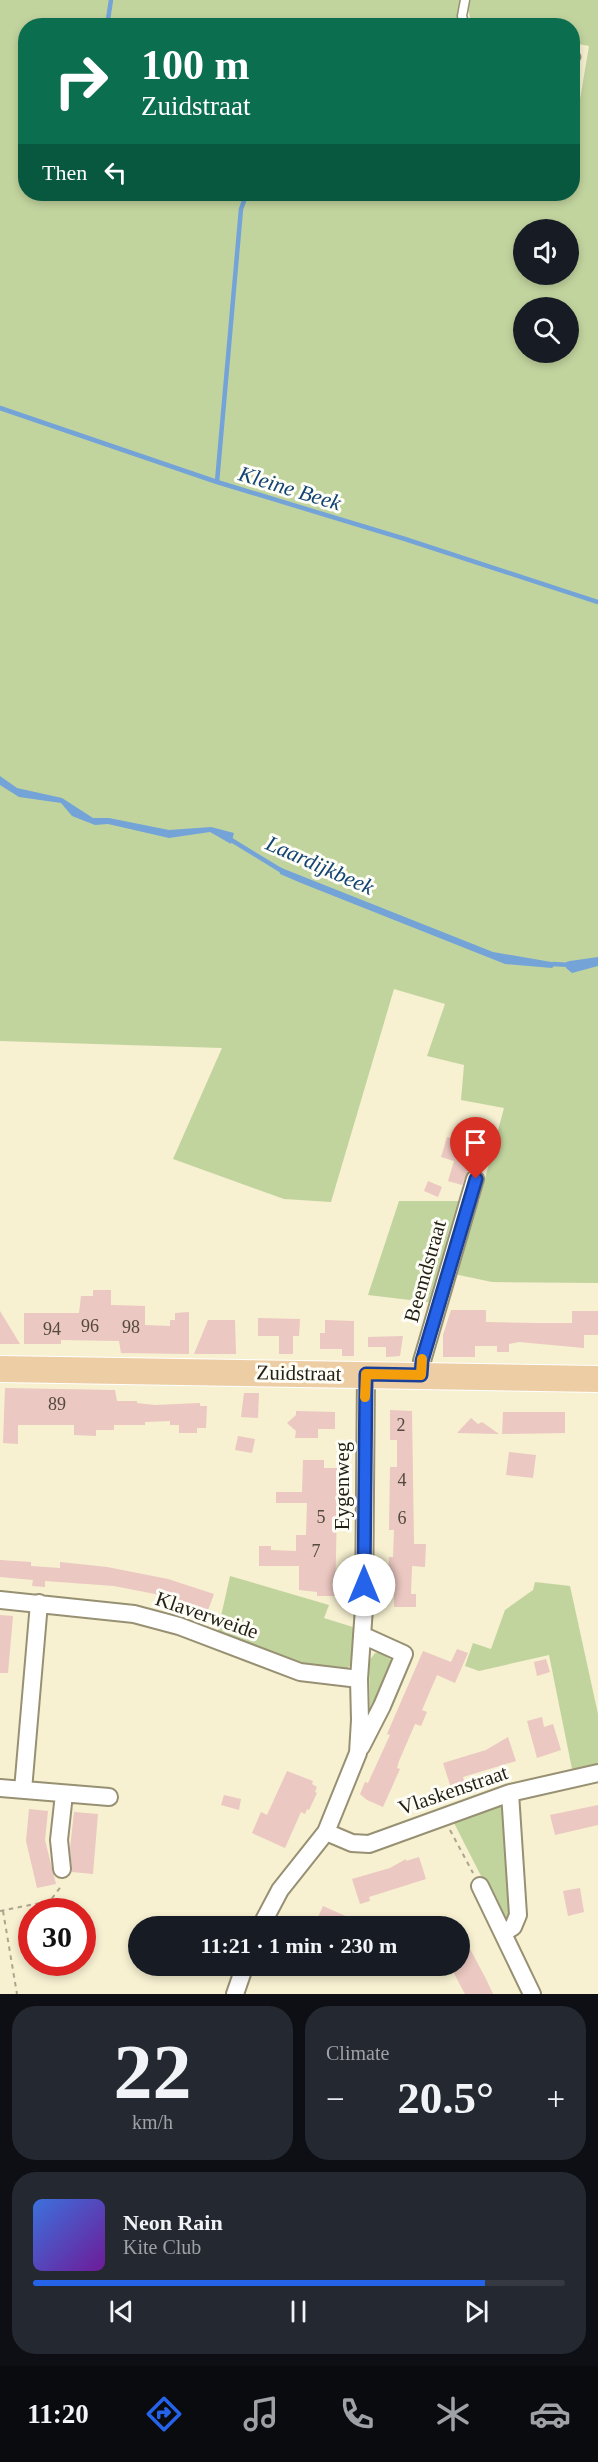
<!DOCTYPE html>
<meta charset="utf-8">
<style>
:root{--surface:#171b24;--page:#242831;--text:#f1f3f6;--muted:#9ea1a6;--line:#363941;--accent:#2563eb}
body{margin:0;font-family:Georgia,serif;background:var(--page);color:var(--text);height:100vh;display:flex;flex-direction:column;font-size:22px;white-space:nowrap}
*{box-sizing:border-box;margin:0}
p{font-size:20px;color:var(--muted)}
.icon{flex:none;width:33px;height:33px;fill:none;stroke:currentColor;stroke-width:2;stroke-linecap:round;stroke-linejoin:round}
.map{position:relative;height:1994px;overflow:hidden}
.details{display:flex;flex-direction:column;gap:12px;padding:12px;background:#0d0f14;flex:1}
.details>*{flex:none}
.banner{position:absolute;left:18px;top:18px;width:562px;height:183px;border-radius:24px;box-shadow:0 3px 9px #0003;background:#0b6e4f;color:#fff;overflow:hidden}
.tools{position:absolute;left:513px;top:219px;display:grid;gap:12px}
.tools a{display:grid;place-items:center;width:66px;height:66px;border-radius:50%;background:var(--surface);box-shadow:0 3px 9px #0003;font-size:30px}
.speed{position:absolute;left:18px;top:1898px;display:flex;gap:12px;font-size:30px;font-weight:700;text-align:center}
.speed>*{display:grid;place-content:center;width:78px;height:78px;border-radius:50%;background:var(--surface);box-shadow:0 3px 9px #0003;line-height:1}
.speed .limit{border:9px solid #d22;background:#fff;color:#111}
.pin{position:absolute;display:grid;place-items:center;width:51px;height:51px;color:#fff;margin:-62px -26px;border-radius:50% 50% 50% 0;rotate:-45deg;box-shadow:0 0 6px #0007}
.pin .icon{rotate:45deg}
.me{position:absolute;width:66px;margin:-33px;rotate:0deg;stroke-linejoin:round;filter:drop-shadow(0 0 4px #0008)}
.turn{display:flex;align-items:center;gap:21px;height:126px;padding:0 24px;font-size:27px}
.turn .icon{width:78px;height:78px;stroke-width:2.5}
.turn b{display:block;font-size:42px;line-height:51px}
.then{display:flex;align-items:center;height:57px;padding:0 24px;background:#0003;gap:12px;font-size:22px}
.big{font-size:45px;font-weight:700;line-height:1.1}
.details .tile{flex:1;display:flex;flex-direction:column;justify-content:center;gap:9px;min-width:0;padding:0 21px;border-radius:24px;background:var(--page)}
.details .dial{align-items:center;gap:0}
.dial b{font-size:78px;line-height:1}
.song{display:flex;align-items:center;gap:18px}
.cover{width:72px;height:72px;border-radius:9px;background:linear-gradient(135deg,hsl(220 70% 55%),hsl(280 70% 35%))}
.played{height:6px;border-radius:3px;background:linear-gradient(90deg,var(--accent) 85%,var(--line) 85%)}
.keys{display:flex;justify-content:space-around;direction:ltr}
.heat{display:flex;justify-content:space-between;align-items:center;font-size:33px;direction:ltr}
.details .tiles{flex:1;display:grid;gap:12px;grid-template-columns:1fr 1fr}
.tile:last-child{grid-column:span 2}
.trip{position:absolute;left:128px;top:1916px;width:342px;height:60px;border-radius:30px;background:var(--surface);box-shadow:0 3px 9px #0003;font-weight:700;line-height:60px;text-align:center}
.menu{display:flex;height:96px;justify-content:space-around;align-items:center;background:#090b0e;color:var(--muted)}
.menu .icon{width:42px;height:42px}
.menu .on{color:var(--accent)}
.menu b{font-size:27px;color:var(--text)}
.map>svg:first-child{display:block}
.green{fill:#c2d49e;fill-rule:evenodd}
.water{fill:#74a3d8}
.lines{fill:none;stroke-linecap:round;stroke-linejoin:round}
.stream{stroke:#74a3d8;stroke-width:4.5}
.building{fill:#ebc8c1}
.service-casing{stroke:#979073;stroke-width:11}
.minor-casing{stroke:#979073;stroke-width:20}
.primary-casing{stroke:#fff;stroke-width:28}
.path{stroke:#aba58d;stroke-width:2;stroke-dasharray:4.5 4.5;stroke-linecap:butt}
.service{stroke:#fff;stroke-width:8}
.minor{stroke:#fff;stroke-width:16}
.primary{stroke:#edcea4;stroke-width:26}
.route-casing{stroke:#184099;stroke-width:15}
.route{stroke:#2563eb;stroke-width:10}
.slow{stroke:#f59e0b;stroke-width:10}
.labels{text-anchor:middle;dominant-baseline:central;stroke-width:6;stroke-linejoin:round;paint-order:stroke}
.number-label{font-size:18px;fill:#54493f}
.street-label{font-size:21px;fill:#221f14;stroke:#fefdf6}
.water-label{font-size:22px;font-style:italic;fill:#114374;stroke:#fefdf6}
</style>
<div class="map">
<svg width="598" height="1994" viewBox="0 0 598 1994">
<rect width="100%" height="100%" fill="#f7f0d1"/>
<path class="green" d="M0,0H460L458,19L460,25L26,26V194H573V104L579,105L589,46L573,43V26L472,25L468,9L470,0H598V1283L492,1282L454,1274L473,1201H479L504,1108L461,1100L464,1065L427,1056L445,1004L394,989L331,1202L284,1199L173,1159L222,1048L0,1041ZM524,230H568V274H524ZM524,308H568V352H524Z
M399,1201H464L435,1303L368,1295Z
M230,1576L329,1605L324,1618L356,1628L353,1662L346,1670L306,1668L217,1634Z
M535,1582L570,1586L598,1714V1764L572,1769L549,1655L479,1671L465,1666L473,1643L491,1649L505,1610L533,1590Z
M381,1652L391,1660V1665L370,1710L369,1661L375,1653Z
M497,1806L505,1809L512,1916L504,1921L453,1821Z"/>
<path class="water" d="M0,776L17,788L62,798L93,818H109L169,830L211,827L234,833L231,844L210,832L169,838L108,824L95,825L72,816L61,803L19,797L0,785Z
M279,867L493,952L557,963L552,968L505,964L301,883L280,874Z
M598,957V966L572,973L566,968V962L570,961Z"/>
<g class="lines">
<path class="stream" d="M107,26L111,0
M237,194L244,201L241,209L217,482L405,539L598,602
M0,408L217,482
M228,838L282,871
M553,964L571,965"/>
</g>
<path class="building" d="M447,1137L478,1147L462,1185L448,1181L454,1161L441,1157Z
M428,1181L442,1187L438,1197L424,1191Z
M93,1290H111V1305L145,1306V1325L170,1326V1320H175V1313L189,1312V1354L121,1353L119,1341L61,1340V1344H24V1313H79L81,1296H93Z
M451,1310H486V1322L535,1323H572V1311H598V1335H584V1348L519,1342L509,1344V1352H497V1346H475V1357H443V1335Z
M0,1311L20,1344H0Z
M258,1318L300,1319L299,1336H293V1354H279V1336H258Z
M208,1320H235L236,1354H194Z
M325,1320L354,1321V1356H342V1349H320V1333H325Z
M403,1336L400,1356L386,1357V1347H368V1337Z
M5,1388L115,1390L117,1401H137V1403L155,1405L200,1403V1406H207L206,1428H197V1433H179V1425H170V1421L145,1422V1425H114V1430H96V1436L74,1435V1425H18V1444L3,1443Z
M244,1393H259L258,1418L241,1417Z
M390,1410L412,1411L414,1544H426L425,1567L412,1566L411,1594H416V1607H394V1591H388L389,1557H393L394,1530H389L390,1467H397V1440H390Z
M296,1411L335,1412V1429H318V1438H295L296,1431L287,1423L296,1415Z
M503,1412H565V1433L502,1434Z
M471,1418L478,1424L482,1422L499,1434L457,1433Z
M238,1436L255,1439L252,1453L235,1450Z
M509,1452L536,1455L533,1478L506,1475Z
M303,1460H324V1468H338L335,1596H317V1592L299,1590V1566H259V1546H271V1550L296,1551V1535H306L307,1503H276V1492H302Z
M0,1560L31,1562V1566L60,1568V1562L107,1567L168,1579L214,1594L207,1613L155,1594L114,1586L45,1581V1587L32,1586L33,1580L0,1577Z
M0,1615L13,1616L8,1673H0Z
M457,1649L468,1653L455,1683L437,1675L422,1710L427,1712L421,1726L415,1724L399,1761L397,1768L400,1769L383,1807L367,1800L360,1794L365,1782L368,1783L390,1735L387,1734L423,1651L451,1662Z
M546,1659L550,1672L537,1676L534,1662Z
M542,1717L544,1727L553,1724L561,1750L537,1758L527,1721Z
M508,1737L516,1761L463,1777L465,1783L451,1788L443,1763L486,1750Z
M287,1771L313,1781L312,1784L317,1787L315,1792L317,1793L309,1810L307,1809L305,1814L301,1812L285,1848L252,1833L261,1812L267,1815Z
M224,1795L241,1799L239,1810L221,1805Z
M598,1805V1825L555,1835L550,1815Z
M29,1809L48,1811L45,1840L56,1884L37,1888L26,1841Z
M74,1812L98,1814L93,1874L72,1872L70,1848Z
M419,1857L426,1879L369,1897L370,1901L360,1904L352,1879L390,1868L406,1859V1861Z
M580,1888L584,1912L568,1916L563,1891Z
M323,1906L368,1926H314Z
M459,1928L486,1979L493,1994H465L450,1966L459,1965Z"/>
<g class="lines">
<g class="service-casing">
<path id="service" d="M465,0L462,16L465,26
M573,57H576"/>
</g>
<g class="minor-casing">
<path id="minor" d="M421,1375L422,1361L475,1179
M0,1600L134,1614L179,1626L300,1672L359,1679
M361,1747L382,1706L404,1654L362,1635
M0,1788L109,1797
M23,1790L39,1603
M326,1832L352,1843L369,1844L510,1793L598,1773
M62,1869L59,1840L64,1794
M480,1886L532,1994
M261,1926L280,1890L326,1832L358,1753L360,1720L359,1679L364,1608L366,1374
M503,1933L513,1927L518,1915L510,1793
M235,1994L245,1965"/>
</g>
<g class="primary-casing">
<path id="primary" d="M0,1369L598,1379"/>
</g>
<path class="path" d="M450,1830L473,1873
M0,1911L50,1901L62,1885
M3,1911L17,1994"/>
<use href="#service" class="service"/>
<use href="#minor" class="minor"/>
<use href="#primary" class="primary"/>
</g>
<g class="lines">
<g class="route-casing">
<path id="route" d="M364,1585L366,1374L421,1375L422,1361L476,1179"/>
</g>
<use href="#route" class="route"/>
<path class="slow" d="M365,1397L366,1374L421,1375L422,1359"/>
</g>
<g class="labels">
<g class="number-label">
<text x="90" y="1326">96</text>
<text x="131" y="1327">98</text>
<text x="52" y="1329">94</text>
<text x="57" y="1404">89</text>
<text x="401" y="1425">2</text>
<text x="402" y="1480">4</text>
<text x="321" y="1517">5</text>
<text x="402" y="1518">6</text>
<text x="316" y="1551">7</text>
</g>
<g class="street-label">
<text transform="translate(425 1271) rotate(-74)">Beemdstraat</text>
<text transform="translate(299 1373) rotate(1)">Zuidstraat</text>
<text transform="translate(342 1486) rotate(-90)">Eygenweg</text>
<text transform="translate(207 1615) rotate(19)">Klaverweide</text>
<text transform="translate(453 1790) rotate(-19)">Vlaskenstraat</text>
</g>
<g class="water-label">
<text transform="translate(290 488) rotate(17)">Kleine Beek</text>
<text transform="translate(320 865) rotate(24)">Laardijkbeek</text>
</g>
</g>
</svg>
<div class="tools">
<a><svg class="icon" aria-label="sound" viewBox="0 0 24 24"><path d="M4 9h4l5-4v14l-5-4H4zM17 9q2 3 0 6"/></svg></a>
<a><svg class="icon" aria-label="search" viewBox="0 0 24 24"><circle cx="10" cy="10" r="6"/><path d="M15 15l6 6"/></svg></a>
</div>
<div class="speed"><div class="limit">30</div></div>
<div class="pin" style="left:476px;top:1179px;background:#d93025"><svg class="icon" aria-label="arrive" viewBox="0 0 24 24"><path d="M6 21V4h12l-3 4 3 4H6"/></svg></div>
<svg class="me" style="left:364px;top:1585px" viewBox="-20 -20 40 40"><circle r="19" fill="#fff"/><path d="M0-13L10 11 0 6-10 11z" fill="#2563eb"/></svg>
<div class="trip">11:21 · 1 min · 230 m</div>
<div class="banner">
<div class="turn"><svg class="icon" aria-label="right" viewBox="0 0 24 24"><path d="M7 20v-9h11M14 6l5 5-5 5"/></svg><div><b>100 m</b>Zuidstraat</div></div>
<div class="then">Then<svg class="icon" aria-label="left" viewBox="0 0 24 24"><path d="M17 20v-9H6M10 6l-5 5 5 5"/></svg></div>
</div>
</div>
<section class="details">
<div class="tiles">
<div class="tile dial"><b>22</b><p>km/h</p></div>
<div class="tile"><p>Climate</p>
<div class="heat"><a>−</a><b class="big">20.5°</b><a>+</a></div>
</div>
<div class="tile">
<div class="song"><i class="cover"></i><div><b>Neon Rain</b><p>Kite Club</p></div></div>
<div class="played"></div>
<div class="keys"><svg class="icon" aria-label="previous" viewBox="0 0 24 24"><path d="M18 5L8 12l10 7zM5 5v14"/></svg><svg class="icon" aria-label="pause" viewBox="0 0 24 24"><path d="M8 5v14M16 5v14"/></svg><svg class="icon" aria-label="next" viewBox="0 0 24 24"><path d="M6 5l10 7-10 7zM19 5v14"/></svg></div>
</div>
</div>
</section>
<nav class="menu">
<b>11:20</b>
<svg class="icon on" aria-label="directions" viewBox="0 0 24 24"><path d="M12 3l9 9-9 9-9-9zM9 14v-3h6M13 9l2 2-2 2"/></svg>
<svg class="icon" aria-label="music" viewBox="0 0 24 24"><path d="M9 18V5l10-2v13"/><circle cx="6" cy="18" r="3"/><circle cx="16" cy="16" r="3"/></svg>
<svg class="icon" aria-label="phone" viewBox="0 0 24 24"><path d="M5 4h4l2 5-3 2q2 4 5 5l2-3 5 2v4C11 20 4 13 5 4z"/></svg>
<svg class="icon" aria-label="climate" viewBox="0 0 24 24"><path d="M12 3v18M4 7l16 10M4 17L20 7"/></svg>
<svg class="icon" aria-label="car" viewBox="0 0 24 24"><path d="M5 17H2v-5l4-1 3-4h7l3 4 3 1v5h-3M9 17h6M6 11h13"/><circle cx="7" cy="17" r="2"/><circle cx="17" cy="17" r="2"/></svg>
</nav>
